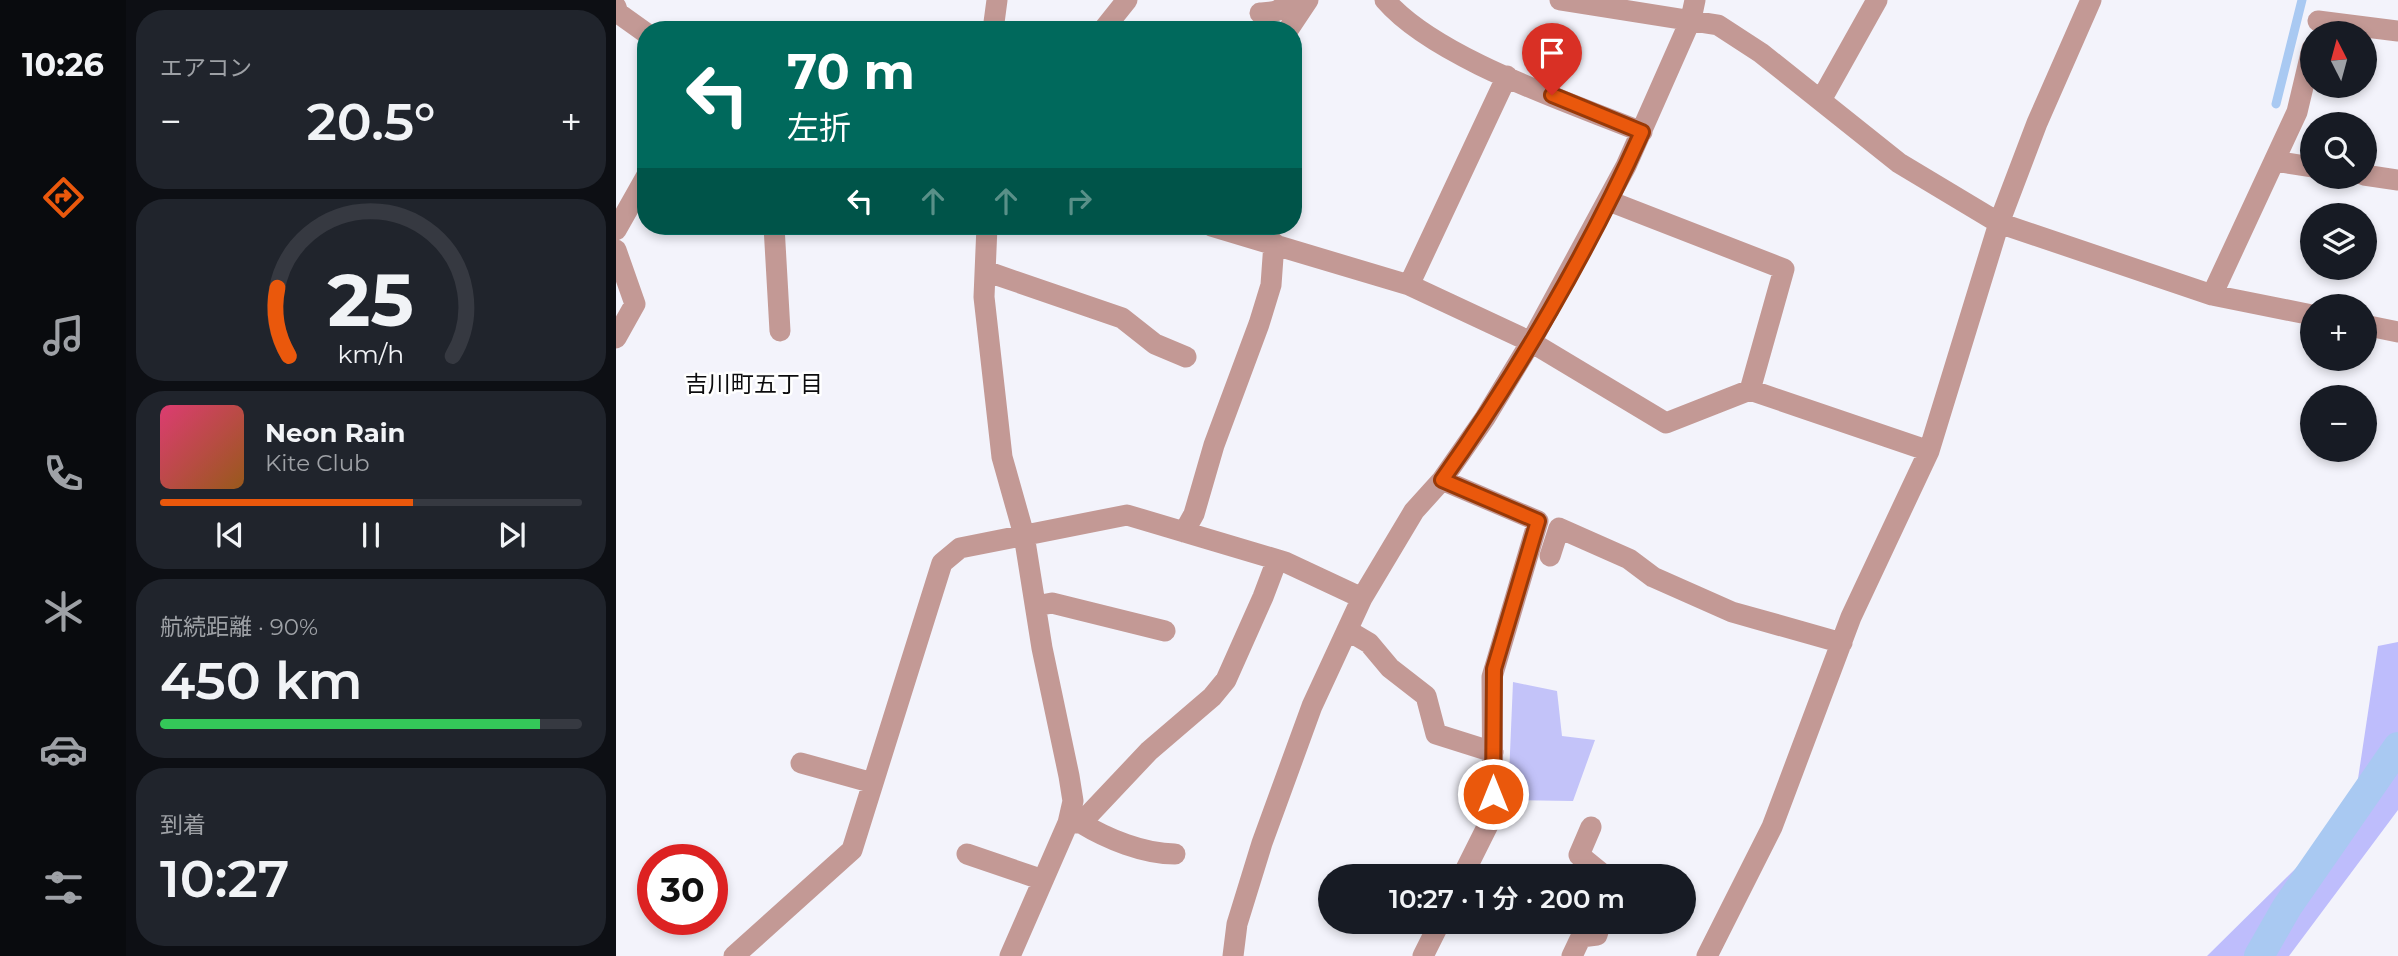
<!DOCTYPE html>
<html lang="ja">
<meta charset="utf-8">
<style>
:root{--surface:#171b24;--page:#20242c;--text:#f1f3f6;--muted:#9ea1a6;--line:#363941;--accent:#ea580c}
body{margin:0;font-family:Montserrat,"Noto Sans JP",sans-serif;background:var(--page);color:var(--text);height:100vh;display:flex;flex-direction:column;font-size:26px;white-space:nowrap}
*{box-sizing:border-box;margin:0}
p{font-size:23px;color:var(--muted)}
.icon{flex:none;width:38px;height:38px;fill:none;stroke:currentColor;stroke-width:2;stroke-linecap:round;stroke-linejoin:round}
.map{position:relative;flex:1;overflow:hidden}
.panel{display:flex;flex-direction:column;gap:10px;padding:10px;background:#0d0f14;width:490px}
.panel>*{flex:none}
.guide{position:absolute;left:21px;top:21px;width:665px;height:214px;border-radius:28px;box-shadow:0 4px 10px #0003;background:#00695c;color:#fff;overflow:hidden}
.needle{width:46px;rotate:354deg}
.fabs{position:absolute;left:1684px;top:21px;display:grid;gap:14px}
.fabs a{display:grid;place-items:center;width:77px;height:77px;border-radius:50%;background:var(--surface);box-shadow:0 4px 10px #0003;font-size:35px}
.speed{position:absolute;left:21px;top:844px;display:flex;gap:14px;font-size:35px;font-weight:700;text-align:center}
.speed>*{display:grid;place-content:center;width:91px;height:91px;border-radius:50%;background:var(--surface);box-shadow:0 4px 10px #0003;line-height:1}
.speed .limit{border:10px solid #d22;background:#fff;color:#111}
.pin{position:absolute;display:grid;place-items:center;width:60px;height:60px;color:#fff;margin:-72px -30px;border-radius:50% 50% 50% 0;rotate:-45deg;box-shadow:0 0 7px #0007}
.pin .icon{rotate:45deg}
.me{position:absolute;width:77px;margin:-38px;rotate:0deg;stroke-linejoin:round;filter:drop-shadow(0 0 5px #0008)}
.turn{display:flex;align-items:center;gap:24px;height:147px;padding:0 35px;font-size:32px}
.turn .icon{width:91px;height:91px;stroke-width:2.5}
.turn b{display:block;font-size:49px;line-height:60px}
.lanes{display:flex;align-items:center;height:66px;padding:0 35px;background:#0003;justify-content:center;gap:35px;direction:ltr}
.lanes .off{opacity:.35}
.big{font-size:52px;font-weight:600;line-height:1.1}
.panel .tile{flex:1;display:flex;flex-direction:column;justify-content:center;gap:10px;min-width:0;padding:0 24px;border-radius:28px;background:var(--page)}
.panel .dial{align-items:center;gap:0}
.dial svg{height:182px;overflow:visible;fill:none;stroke:var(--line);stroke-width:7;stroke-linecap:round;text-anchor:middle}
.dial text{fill:var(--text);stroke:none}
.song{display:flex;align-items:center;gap:21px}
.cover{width:84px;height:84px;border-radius:10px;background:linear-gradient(135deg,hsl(340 70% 55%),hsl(30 70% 35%))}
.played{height:7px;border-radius:4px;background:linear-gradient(90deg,var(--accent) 60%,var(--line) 60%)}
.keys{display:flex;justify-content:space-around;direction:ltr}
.heat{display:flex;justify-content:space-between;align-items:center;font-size:38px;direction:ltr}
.charge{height:10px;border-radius:5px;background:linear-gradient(90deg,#34c759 90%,var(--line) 0)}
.trip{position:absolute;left:702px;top:864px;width:378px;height:70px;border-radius:35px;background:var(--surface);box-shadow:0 4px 10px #0003;font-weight:600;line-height:70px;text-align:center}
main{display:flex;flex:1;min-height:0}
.menu{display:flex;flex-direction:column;width:126px;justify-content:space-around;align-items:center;background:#090b0e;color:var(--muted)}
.menu .icon{width:49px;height:49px}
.menu .on{color:var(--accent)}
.menu b{font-size:32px;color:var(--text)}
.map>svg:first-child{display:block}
.green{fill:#c3c3f9}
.forest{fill:#bebdfc}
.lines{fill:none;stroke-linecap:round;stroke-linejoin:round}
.stream{stroke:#a9c9f2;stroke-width:9}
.canal{stroke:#a9c9f2;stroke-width:30}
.minor{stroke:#c39995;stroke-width:21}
.route-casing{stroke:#983908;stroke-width:18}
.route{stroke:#ea580c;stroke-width:12}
.labels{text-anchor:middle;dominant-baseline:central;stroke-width:5;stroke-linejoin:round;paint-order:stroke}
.neighbourhood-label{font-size:23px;fill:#0c0c0e;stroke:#fff}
</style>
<main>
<nav class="menu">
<b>10:26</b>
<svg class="icon on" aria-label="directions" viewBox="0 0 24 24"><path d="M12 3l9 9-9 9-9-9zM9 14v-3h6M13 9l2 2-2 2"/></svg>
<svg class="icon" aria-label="music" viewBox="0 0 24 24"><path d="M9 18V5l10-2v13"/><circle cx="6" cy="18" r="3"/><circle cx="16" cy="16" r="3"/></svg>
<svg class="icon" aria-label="phone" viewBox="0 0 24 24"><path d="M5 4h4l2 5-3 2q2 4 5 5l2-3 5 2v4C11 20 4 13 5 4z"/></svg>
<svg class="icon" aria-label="climate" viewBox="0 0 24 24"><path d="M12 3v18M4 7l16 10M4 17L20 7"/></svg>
<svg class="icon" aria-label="car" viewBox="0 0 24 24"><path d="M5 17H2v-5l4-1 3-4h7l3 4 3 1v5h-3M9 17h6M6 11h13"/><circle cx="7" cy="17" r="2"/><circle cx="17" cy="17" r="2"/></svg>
<svg class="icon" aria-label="filters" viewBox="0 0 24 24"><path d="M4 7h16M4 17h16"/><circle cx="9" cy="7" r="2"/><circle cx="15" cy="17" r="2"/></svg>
</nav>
<section class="panel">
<div class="tile"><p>エアコン</p>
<div class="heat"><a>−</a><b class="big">20.5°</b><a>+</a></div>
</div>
<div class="tile dial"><svg viewBox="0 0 100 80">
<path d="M14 69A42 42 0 1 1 86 69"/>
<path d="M14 69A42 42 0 0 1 9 39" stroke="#ea580c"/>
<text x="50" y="56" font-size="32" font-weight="700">25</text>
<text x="50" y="72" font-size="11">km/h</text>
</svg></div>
<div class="tile">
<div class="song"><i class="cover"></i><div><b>Neon Rain</b><p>Kite Club</p></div></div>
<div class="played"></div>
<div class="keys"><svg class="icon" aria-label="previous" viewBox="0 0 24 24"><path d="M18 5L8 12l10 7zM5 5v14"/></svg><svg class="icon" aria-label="pause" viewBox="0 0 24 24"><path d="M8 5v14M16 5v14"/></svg><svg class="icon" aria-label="next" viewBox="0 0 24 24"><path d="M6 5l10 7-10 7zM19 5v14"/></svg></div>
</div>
<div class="tile"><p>航続距離 · 90%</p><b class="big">450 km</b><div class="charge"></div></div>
<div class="tile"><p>到着</p><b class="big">10:27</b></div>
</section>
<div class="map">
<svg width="1782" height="956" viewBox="0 0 1782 956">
<rect width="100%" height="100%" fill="#f3f3fb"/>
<path class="green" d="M897,682L941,691L946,736L979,740L957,801L892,800Z"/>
<path class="forest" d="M1782,642V810L1673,956H1591L1737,812L1762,646Z"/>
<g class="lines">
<path class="stream" d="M1660,104L1686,0"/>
<path class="canal" d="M1643,956L1671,907L1782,747"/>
<path class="minor" d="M769,0C820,59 953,102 1026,132
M944,0L1102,25L1145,53L1283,163L1383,223L1596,295L1696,315
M0,7L2,13L30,33
M644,13C656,12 666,13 670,0
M1702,21L1782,31
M377,30L381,0
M487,30L511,0
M672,30L692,0
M1205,100L1261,0
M1659,161L1696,167
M1748,175L1782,180
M993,201L1168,269L1134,390
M158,226L164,331
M371,226L368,297L386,457L408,535L426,648L453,776L457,801L452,823L394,956
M595,226L793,285L915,342L1050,423L1134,390L1313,451
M0,230L30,177
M0,250L19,304L0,338
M369,274H378L506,318L539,344L570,357
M793,285L891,76
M1596,295L1681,112L1696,49
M1748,325L1782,332
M826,480L922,521L876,677L877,815L846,877
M568,532L578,514L598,445L643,324L655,285L658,243
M934,556L943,528L1013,559L1037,577L1116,612L1226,643
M420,606L436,603L549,631
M731,630L753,643L774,668L810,696L820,734L877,752
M185,763L257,783
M452,823H465L533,751L596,697L610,680L647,597L661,560
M465,823C491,839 528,854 559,854
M975,827L963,855L990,877
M351,854L427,880
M118,956L236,850L326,563L344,548L511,515L669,562L746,598
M617,956L621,924L646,843L696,706L746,598L798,511L826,480L869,418L915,342L1010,166L1075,19L1079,0
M807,956L824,922
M956,956L965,937L981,935L985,922
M1091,956L1156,827L1235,617L1313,451L1383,223L1421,123L1475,0"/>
</g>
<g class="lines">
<g class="route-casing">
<path id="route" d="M877,794L878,669L922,521L826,480C901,374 973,250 1026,132L936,95"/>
</g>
<use href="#route" class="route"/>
</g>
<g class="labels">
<g class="neighbourhood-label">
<text x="138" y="384">吉川町五丁目</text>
</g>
</g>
</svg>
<div class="fabs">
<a><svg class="needle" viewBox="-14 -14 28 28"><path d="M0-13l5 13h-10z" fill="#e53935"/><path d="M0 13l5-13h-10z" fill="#9ea1a6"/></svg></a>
<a><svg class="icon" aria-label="search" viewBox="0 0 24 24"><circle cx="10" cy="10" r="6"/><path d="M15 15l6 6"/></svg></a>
<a><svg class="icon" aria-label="layers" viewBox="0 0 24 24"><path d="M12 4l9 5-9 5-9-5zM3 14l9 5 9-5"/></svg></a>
<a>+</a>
<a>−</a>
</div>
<div class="speed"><div class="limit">30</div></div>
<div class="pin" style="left:936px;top:95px;background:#d93025"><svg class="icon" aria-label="arrive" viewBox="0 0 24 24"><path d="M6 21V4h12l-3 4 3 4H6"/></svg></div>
<svg class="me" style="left:877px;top:794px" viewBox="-20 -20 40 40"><circle r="17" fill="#ea580c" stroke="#fff" stroke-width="3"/><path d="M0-11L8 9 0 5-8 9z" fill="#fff"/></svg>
<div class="trip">10:27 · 1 分 · 200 m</div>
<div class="guide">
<div class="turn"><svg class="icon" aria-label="left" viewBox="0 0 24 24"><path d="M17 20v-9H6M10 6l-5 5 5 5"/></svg><div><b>70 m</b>左折</div></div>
<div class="lanes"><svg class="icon" aria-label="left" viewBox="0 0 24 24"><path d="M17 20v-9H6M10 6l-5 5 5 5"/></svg><svg class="icon off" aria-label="ahead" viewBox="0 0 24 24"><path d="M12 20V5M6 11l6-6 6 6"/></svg><svg class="icon off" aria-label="ahead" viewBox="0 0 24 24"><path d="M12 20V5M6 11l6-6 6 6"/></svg><svg class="icon off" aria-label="right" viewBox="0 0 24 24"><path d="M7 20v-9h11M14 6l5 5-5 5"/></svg></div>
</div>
</div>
</main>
